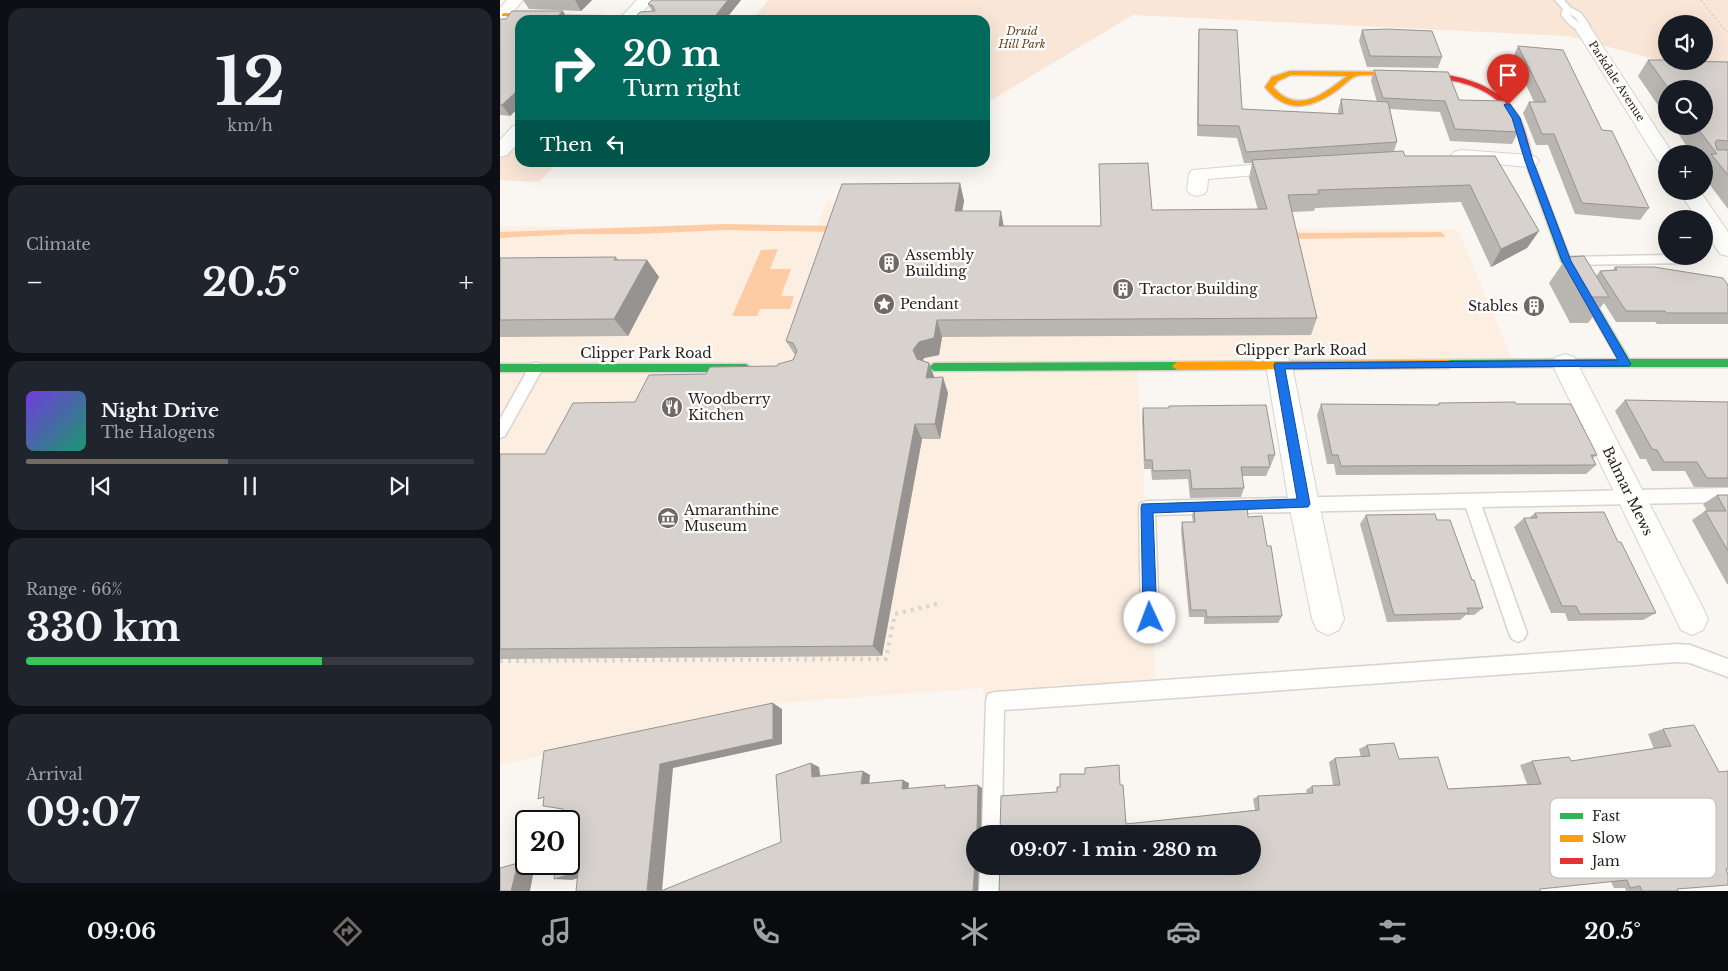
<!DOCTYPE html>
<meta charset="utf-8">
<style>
:root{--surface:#171b24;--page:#20242c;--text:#f1f3f6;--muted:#9ea1a6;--line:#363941;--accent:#716a64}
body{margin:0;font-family:"Libre Baskerville",serif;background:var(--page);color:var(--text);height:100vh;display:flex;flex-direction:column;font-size:19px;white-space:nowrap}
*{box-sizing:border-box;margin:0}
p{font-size:16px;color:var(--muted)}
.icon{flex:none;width:28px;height:28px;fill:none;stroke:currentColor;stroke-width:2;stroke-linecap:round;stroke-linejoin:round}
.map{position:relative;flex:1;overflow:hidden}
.side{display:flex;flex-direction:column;gap:8px;padding:8px;background:#0d0f14;width:500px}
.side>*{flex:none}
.hud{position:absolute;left:15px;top:15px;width:475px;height:152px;border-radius:15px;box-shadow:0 5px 20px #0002;background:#00695c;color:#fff;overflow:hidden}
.tools{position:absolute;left:1158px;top:15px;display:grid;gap:10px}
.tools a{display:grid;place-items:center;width:55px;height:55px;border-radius:50%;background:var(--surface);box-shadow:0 5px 20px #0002;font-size:25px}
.speed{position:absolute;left:15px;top:810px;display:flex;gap:10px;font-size:25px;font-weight:700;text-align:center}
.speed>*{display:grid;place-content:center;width:65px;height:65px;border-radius:50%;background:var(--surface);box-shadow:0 5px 20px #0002;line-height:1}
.speed .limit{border:2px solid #111;border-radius:8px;background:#fff;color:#111}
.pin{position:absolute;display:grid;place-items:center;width:42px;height:42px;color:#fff;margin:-51px -21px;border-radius:50% 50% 50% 0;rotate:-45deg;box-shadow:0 0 5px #0007}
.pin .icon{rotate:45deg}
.me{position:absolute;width:55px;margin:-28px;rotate:358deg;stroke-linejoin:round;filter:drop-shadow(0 0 4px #0008)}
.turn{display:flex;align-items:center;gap:18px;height:105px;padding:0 25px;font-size:22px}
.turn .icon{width:65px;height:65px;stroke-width:2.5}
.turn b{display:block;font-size:35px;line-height:42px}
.then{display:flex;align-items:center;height:48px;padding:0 25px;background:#0003;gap:10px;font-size:19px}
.big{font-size:38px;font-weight:700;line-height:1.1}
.side .widget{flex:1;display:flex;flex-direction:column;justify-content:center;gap:8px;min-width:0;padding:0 18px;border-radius:15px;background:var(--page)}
.side .dial{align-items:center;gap:0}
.dial b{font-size:65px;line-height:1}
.song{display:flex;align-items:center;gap:15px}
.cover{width:60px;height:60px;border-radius:8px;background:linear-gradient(135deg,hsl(260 70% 55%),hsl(160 70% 35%))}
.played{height:5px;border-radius:2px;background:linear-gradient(90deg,var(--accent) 45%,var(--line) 45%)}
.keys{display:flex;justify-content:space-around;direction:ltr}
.heat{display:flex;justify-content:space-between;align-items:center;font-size:28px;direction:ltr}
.charge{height:8px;border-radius:4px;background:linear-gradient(90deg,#34c759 66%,var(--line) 0)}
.trip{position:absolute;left:466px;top:825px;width:295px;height:50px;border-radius:25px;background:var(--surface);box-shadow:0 5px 20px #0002;font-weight:700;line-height:50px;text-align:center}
.menu{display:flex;height:80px;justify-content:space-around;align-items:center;background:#090b0e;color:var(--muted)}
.menu .icon{width:35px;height:35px}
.menu .on{color:var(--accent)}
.menu b{font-size:22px;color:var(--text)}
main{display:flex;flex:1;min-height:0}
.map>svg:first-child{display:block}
.built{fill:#fdeee2}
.green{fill:#f9e6d7;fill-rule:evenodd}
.water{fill:#fdcca4}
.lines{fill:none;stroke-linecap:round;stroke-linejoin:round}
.stream{fill:#fdcca4;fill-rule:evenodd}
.lane-casing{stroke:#d8d3ce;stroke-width:3}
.street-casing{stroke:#d8d3ce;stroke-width:2}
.fast-casing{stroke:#d8d3ce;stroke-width:3}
.slow-casing{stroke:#d8d3ce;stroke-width:3}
.jam-casing{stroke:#d8d3ce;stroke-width:3}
.path-far1{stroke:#d6d5d3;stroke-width:2;stroke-dasharray:2 2.5;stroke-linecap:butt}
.path{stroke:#d6d5d3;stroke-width:4;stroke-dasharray:3 5;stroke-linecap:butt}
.lane{fill:#fefefd;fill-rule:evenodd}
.street{fill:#fefefd;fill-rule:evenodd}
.fast{fill:#30b455;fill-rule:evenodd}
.slow{fill:#ff9f0a;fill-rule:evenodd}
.jam{fill:#e5322d;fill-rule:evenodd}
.wall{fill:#b9b5b0}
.shaded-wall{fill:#969390}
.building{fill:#d7d2cd;stroke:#969390}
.route{fill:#1a73e8;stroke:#114b97}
.labels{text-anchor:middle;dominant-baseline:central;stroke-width:4.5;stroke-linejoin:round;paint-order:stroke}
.far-park-label{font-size:11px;font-style:italic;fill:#6e4119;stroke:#fff}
.far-street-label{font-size:11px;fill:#271f18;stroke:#fff}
.poi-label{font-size:14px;fill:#271f18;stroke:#fff;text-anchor:start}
.street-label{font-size:14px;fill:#271f18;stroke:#fff}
.key{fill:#fff;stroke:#bebcba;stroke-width:1}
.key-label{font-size:14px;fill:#271f18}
</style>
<main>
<section class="side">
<div class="widget dial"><b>12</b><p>km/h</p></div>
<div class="widget"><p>Climate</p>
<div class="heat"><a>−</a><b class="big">20.5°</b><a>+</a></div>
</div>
<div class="widget">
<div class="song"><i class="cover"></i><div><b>Night Drive</b><p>The Halogens</p></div></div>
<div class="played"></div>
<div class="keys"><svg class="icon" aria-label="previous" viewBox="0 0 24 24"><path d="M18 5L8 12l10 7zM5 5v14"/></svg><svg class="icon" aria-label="pause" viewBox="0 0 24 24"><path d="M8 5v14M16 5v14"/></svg><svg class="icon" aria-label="next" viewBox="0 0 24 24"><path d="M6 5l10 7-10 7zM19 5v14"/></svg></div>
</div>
<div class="widget"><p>Range · 66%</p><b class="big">330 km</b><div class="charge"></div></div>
<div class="widget"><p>Arrival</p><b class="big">09:07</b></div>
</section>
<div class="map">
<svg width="1228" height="891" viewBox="0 0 1228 891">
<rect width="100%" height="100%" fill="#faf6f2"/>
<path class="built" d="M465,198L459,226L958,230L1014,364L637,368L656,685L484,698L483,688L279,703L0,765V226L315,231L327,201Z"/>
<path class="green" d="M268,0H1228V79L1068,36L633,15L485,104V20H253ZM1166,24H1204V61H1166Z
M20,140V162L57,163L39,182L0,180V158Z"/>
<path class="water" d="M278,249L270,269H291L281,296H294L290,309H260L257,316H232L261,250Z"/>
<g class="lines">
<path class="stream" d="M224,224L339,226L343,229L339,232L224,230L141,234H77L0,238V232Z
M941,232L945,235L944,237L789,239L785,236L789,233Z"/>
<g class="lane-casing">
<path id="lane" d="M1055,0H1064L1070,7L1081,13L1090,26L1087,32C1076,33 1067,23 1061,14L1063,9ZM1069,14L1075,17L1080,24Z
M1166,255L1191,256L1193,259L1187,263L1068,265L1062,261L1068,257Z
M36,363L41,364L43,368L5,436L0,438V419L31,364Z
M1228,488V502L982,507L1027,633L1024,639L1018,642L1012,639L1009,633L966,508L655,515L659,619L656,625L650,628L644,625L641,619L639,508L641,503L647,501Z
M1177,644L1190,645L1228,659V677L1190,663L1177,662L504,710L502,834H482L486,701L488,694L495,692Z
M480,866H502L501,891H479Z"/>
</g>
<g class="street-casing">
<path id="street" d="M7,0H23L6,21L0,23V8Z
M137,0H154L135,20H118Z
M1084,25L1090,27L1173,154H1166V164L1159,162L1156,158L1076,30L1078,27Z
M20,124V141L7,155L0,157V140L13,126Z
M961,150L1029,155L1036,157L1039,161L1036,165L1029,167L954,160L951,156L954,152Z
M788,162L795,164L798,168L795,172L708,179L707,190L704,194L697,196L690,194L687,190L689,174L692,170Z
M1179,191H1200L1228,232V256L1220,254L1204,229V219H1197Z
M1065,354L1074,357L1203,608L1208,619L1203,630L1192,635L1181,630L1052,364L1056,357Z
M779,355L788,358L792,365L819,504L844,619L839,630L828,635L817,630L812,619L789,504L766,365L770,358Z"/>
</g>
<g class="fast-casing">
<path id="fast" d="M1026,159L1033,161L1071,261L1129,359H1228V367H945L944,364L949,360L1118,359L1061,261L1025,161Z
M677,362L682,366L677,370L434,371L429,367L434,363Z
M0,364H246L251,368L246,372H0Z"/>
</g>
<g class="slow-casing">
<path id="slow" d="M4,13L151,18L154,20H94L2,16V14Z
M790,71L885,72L889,74L885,76C877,76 861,73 854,77C848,80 842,87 836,91C810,109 786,114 765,87L772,77ZM791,75L847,76C823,95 797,115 773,87L778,81Z
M949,360L954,364L949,368L677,370L672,366L677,362Z"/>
</g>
<g class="jam-casing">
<path id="jam" d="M882,72C891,71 901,72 909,72C948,72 997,80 1019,117C1026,130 1029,146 1033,161L1029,163L1025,161C1021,147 1019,130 1011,117C986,75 927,77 885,76L881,74Z"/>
</g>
<path class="path-far1" d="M1201,0L1224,29L1228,31"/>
<path class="path" d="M0,661L386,659L395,614L437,604"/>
<use href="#lane" class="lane"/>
<use href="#street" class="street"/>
<use href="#fast" class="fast"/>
<use href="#slow" class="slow"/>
<use href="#jam" class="jam"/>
</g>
<path class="wall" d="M23,0H92L81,11L29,9Z
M152,0H241L225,20L152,11L148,4Z
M0,19L20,20V106L10,116L0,115Z
M699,29L742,109L838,114V111L841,99L877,102L871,81L874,70L959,100L1018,132L1012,144L950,141L940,112L890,109L897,142L894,151L905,156H995L1039,231L1027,248L991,267L961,202L815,208L814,211L792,212L817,318L811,335L442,337L439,355L424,358L423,360L429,363L434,377L448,393L440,439H422L382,656L0,659V454H45L135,402L206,374L277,366L293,360L295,355L286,341L460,183L464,201L462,211L504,226H601L652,210H758L749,178L752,163H744L737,138L697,136L698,40Z
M862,30L942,57L938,68L867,67L859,41Z
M1018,46L1102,130L1149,208L1140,220L1075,214L1048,145H1036L1023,113L1029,102H1034L1013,57Z
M1148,60L1228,62V209L1204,177V154H1192L1173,126H1204V89H1166V117L1138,76Z
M116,257L118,260H147L159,277L128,336L0,337V258Z
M1067,257L1096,276L1100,271L1113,270L1115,267L1228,285V324H1157L1155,322H1116L1104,303L1088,323H1070L1049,283Z
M1125,400L1228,402V487H1194L1185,471H1152L1146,459H1140L1115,411Z
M939,403L1016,404L1097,455L1093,458L1096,465L1086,474L836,475L834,464H827L817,415L821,404L938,405Z
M643,408L775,455L771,465H769L770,467L766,476H742L744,488L741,497L690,498L688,479L652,480L651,469H644L642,418Z
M1217,495H1228V584H1227L1192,520L1205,511H1207L1203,504Z
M694,507L748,517L767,546L782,616L778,623L704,624V617H689L681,531L682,522H693L692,516Z
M1035,513L1156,613L1143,620L1068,621L1065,613H1051L1014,527L1024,518H1029Z
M866,515L937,520L972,580L983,608L974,615H966L960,620L887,622L860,524Z
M1163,729L1226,869L1177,889L1178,891H1126L1125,888H1114L1111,882L500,866L499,834L557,792L620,785L626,824L755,810L753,799L758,796L807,793L806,790L812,786L833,785L829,762L835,758L861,757L859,749L867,745L899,759L948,789L1027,784L1020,765L1032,761H1071L1154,749L1148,734Z"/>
<path class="shaded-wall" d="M75,0H92L81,11Z
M228,0H241L225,20H212Z
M63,11L68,20H53Z
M20,88V106L10,116L2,105Z
M460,183L464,201L459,229L455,211Z
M501,211L504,228L499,226Z
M1039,231L1027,248L991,267L1001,249Z
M147,260L159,277L128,336L114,319Z
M437,320L442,337L439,355L424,358L419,366L413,350L419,342Z
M429,363L435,379L426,378Z
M443,377L448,393L440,439L435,424Z
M415,424L422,439L382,656L373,646Z
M273,703L282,709V744L173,768L162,891H147L160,764Z
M311,763L319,767L321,780L312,777Z
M363,771L370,775L369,788L361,784Z
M403,780L409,783L408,793L402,789Z
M478,785L482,788L481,834L477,833Z
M18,863L35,864L30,891H11Z
M474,863L475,866H479L478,891H473Z
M78,872L95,873L72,880L54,879Z"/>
<path class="building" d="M152,0H228L212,20H132L140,12L155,11L153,6L148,4Z
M12,11H63L53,20H20V88L2,105H0V19H6Z
M699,29L737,30L742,109L843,114L841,99L888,102L897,142L746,152L739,126L698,125Z
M887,29L932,31L942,57L870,56L862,30Z
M1018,46L1063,50L1102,130L1112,131L1149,208L1082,203L1054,134H1042L1029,102H1046Z
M1148,60H1166V61L1228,62V141L1217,140L1215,142L1217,150H1228V175L1211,154H1217L1196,126H1204V89H1169Z
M874,70L948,72L959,100L1005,101L1011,109L1018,132L955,129L945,101L883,98Z
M903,151L905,156H995L1039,231L1001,249L970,185L818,190L819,194L788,195L817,318L437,320L434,338L419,342L413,350L417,359L429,363L426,378L443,377L435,424H415L373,646L0,649V454H45L73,403L135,402L149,375L206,374L210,367L277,366L278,364L293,360L297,351L293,343L286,341L342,184L460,183L455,211H501L499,226H601L599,164L648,163L652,210L767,209L752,160Z
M1084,256L1109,297H1090L1067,257Z
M116,257L114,260H147L114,319L0,320V258Z
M1115,267H1154L1223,278L1228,285V313H1167L1165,311H1126L1100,271L1117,270Z
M1125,400L1228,402V478H1207L1197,462H1164L1157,450L1152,449Z
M1015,402L1016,404H1071L1097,455H1091L1096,465L841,466L838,455H832L821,404L939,405V403Z
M766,405L775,455H768L770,467H741L744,488L692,489L690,470L653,471L652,460H645L643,408H669V406Z
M1217,495H1228V551L1205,511H1226Z
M747,506L748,517L762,516L767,546H771L782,616L707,617L706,610H691L682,522H695L694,507Z
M1104,512L1118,542H1121L1156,613L1080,614L1076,606H1062L1024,518H1037L1035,513Z
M935,514L937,520H950L972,580H974L983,608H967L969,613L894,615L866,515Z
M273,703V739L160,764L147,891H76L78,872L54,879L56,864H69V821H61L63,809L43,806L44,797L38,799L44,751Z
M1194,725L1219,772L1228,771V869H1226L1228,874V885L1177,889L1178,891H1142L1140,886L1130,888L1127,880L1040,889V891H499L500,866H752V834H499L500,832L501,796L557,792V787H560V774H585V768L619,765L620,785H623L626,824L759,810L758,796L813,793L812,786L840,785L835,758L870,756L867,745L894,743L899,759L938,757L948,789L1041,784L1032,761L1069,757L1071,761L1171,746L1163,729Z
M311,763L312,777L363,771L361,784L403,780L402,789L445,785V788L478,785L477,833L495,834H475V863L473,891H161L281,842L276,775Z
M18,863L11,891H0V868Z"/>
<path class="route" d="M1005,104H1010L1020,118L1033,161L1071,261L1129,361L1131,364L1129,366L785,369L810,504L808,507L653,513L657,618L655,623L650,625L645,623L643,618L641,508L642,504L797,499L774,365L775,363L1118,360L1062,261L1025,161L1012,118L1004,105Z"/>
<defs>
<g id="building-disc" transform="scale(1.125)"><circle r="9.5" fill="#716a64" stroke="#fff"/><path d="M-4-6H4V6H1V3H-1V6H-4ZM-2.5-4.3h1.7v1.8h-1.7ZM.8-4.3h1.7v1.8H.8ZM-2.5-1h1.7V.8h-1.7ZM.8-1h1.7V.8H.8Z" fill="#fff"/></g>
<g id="sight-disc" transform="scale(1.125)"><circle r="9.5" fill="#716a64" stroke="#fff"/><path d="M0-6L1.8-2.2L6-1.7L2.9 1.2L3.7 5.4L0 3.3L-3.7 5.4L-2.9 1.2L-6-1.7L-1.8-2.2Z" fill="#fff"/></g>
<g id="restaurant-disc" transform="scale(1.125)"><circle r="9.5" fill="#716a64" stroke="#fff"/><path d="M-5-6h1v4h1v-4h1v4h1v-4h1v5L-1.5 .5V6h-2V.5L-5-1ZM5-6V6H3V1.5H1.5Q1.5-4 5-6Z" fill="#fff"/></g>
<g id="museum-disc" transform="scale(1.125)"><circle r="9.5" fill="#716a64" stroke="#fff"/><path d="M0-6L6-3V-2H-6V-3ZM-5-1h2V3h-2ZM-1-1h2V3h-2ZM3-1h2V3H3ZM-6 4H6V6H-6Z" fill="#fff"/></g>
</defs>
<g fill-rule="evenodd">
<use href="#building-disc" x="389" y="263"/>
<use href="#building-disc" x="623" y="289"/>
<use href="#sight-disc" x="384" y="304"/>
<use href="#building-disc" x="1034" y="306"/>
<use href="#restaurant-disc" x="172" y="407"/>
<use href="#museum-disc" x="168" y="518"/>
</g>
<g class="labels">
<g class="far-park-label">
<text x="522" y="31">Druid<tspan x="522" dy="13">Hill Park</tspan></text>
</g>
<g class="far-street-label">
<text transform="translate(1117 81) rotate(57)">Parkdale Avenue</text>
</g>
<g class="poi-label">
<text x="405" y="255">Assembly<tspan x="405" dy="16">Building</tspan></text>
<text x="639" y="289">Tractor Building</text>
<text x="400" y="304">Pendant</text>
<text x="1018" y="306" text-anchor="end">Stables</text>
<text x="188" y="399">Woodberry<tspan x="188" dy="16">Kitchen</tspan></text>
<text x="184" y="510">Amaranthine<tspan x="184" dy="16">Museum</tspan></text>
</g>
<g class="street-label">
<text x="801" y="350">Clipper Park Road</text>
<text x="146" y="353">Clipper Park Road</text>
<text transform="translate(1128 491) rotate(64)">Balmar Mews</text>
</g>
</g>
<rect x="1050" y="798" width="166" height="80" rx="8" class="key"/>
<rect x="1060" y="813" width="23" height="6" fill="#30b455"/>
<rect x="1060" y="835" width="23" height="7" fill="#ff9f0a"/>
<rect x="1060" y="858" width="23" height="6" fill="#e5322d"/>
<g class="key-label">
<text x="1092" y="821">Fast</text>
<text x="1092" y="843">Slow</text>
<text x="1092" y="866">Jam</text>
</g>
</svg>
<div class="tools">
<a><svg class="icon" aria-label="sound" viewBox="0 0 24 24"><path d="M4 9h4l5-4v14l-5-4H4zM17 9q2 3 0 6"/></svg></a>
<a><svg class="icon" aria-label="search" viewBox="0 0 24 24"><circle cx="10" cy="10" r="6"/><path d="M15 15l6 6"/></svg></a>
<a>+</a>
<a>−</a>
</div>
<div class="speed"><div class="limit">20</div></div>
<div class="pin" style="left:1008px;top:105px;background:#d93025"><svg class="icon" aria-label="arrive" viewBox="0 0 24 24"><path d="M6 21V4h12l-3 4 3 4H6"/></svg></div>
<svg class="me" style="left:650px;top:618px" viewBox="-20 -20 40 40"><circle r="19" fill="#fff"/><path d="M0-13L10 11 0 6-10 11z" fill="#1a73e8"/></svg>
<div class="trip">09:07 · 1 min · 280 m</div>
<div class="hud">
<div class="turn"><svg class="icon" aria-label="right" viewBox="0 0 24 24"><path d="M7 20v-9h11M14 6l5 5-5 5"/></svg><div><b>20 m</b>Turn right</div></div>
<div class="then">Then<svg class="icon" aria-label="left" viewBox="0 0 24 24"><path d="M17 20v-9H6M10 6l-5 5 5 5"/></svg></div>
</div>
</div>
</main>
<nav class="menu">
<b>09:06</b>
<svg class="icon on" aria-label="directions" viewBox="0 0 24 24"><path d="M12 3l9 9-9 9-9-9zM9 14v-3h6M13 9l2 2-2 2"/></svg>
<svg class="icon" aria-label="music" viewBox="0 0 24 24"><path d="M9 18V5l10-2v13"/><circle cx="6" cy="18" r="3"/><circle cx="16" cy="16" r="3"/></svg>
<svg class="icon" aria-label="phone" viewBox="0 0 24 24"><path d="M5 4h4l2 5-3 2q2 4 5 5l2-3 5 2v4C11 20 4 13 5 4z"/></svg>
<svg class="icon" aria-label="climate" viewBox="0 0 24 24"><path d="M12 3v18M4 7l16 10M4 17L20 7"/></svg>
<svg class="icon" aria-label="car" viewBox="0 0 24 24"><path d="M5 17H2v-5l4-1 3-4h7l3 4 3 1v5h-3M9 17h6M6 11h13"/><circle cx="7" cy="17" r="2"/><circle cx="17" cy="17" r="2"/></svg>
<svg class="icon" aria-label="filters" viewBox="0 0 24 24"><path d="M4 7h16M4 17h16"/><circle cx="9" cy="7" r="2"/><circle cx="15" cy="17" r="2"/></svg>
<b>20.5°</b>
</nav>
